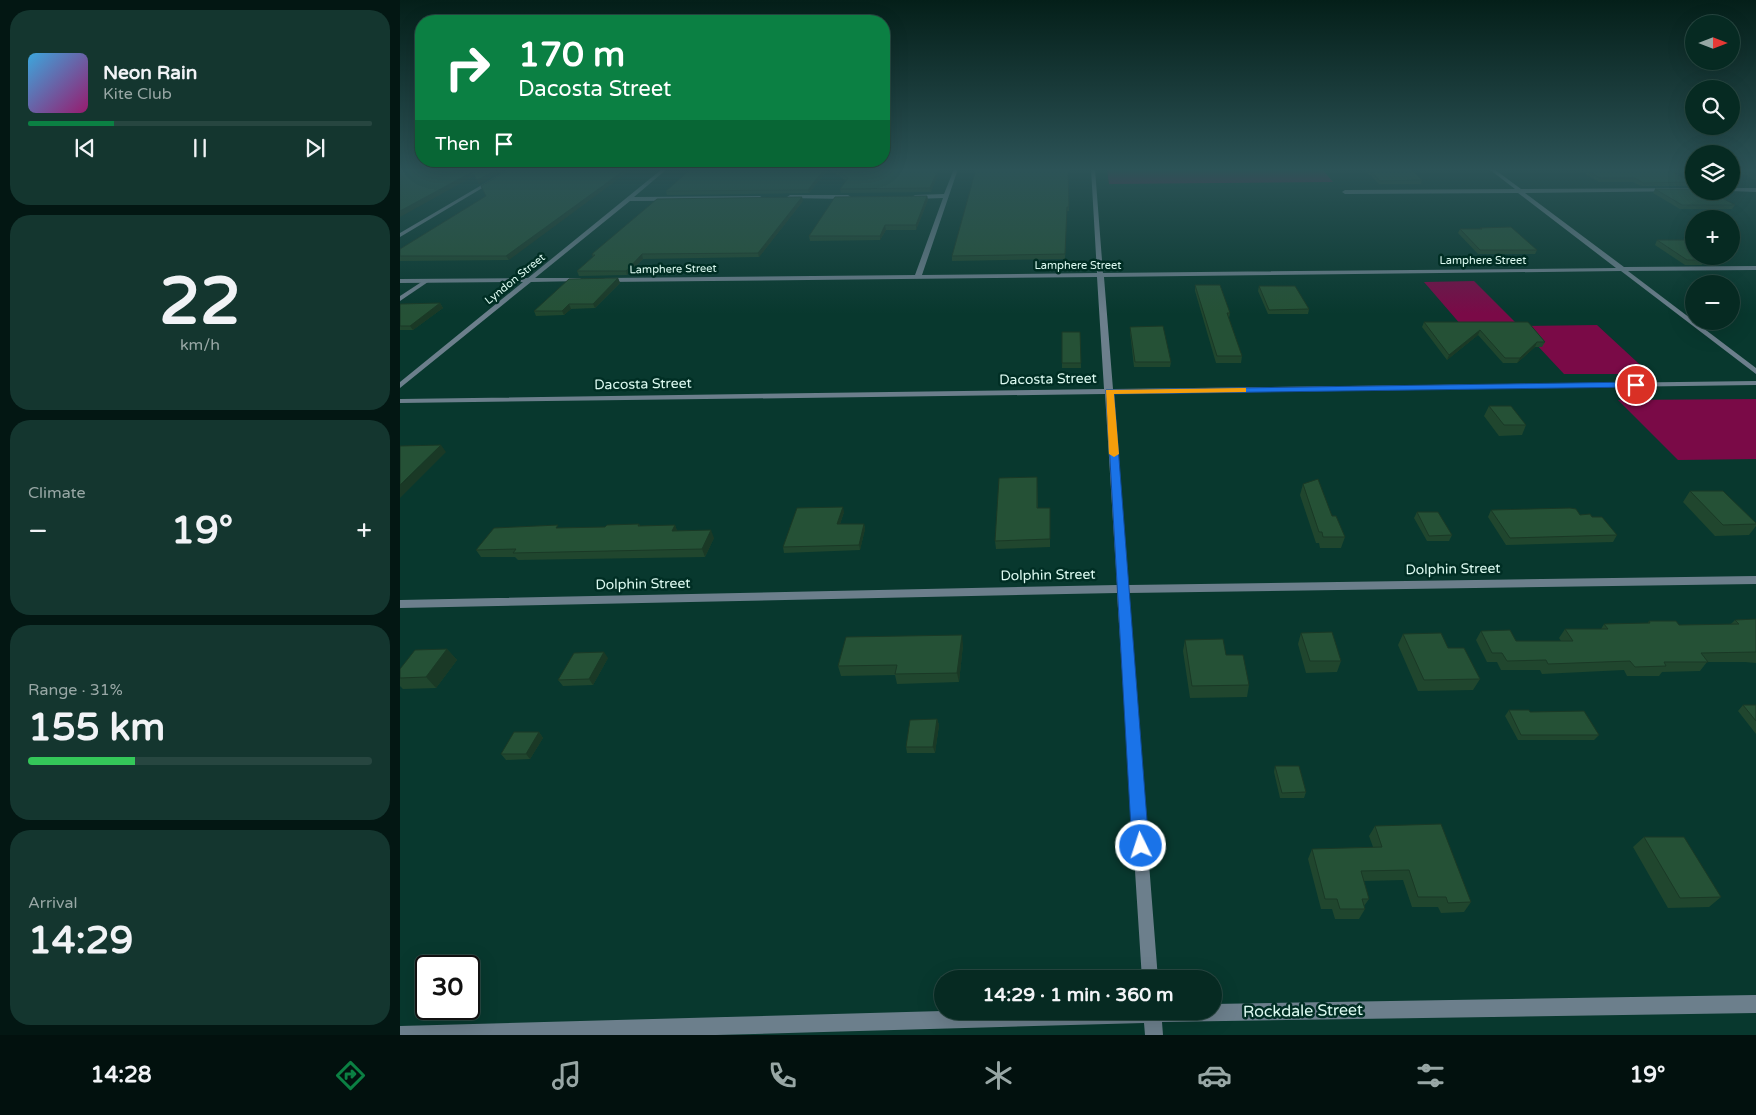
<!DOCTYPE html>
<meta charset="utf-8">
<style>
:root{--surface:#062a22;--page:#14362f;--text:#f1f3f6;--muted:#98a7a5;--line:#274640;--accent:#0b8043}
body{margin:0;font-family:"Varela Round",sans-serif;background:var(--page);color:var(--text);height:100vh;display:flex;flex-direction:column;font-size:19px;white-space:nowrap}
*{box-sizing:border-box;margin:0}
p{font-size:16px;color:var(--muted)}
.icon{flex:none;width:28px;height:28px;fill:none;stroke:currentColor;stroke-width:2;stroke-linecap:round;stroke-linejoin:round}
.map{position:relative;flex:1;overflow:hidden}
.drawer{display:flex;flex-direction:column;gap:10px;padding:10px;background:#031713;width:400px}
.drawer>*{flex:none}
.hud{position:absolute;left:15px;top:15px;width:475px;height:152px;border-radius:20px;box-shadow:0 5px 20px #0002,0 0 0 1px var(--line);background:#0b8043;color:#fff;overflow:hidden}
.needle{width:32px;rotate:90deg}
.fabs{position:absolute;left:1285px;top:15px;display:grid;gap:10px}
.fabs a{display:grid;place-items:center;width:55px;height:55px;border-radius:50%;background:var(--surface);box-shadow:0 5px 20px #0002,0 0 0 1px var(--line);font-size:25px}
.speed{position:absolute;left:15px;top:955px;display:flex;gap:10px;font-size:25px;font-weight:700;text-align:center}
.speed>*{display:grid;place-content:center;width:65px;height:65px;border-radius:50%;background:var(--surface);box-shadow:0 5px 20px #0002,0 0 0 1px var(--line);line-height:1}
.speed .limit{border:2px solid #111;border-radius:8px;background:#fff;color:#111}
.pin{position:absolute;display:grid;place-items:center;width:42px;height:42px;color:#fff;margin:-21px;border:2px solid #fff;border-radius:50%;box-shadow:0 1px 5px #0007}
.me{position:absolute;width:55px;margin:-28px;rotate:356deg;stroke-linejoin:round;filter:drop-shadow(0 0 4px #0008)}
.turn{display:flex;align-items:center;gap:18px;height:105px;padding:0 20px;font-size:22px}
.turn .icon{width:65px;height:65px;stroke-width:2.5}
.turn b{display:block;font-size:35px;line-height:42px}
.then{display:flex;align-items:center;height:48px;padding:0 20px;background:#0003;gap:10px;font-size:19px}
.big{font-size:38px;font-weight:700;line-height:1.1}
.drawer .tile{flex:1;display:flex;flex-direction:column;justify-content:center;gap:8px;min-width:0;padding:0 18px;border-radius:20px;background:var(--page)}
.drawer .dial{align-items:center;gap:0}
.dial b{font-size:65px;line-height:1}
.song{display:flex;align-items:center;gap:15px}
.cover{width:60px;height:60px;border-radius:8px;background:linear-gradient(135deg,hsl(200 70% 55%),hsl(320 70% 35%))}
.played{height:5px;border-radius:2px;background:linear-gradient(90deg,var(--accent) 25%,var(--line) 25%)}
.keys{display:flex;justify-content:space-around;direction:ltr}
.heat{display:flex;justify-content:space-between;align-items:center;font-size:28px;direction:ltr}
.charge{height:8px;border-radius:4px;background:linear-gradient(90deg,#34c759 31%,var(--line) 0)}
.trip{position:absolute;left:534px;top:970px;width:288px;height:50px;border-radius:25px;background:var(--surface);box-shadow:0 5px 20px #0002,0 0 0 1px var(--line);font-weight:700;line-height:50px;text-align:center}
.tab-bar{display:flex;height:80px;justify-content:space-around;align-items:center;background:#02110e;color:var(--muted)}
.tab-bar .icon{width:35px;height:35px}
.tab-bar .selected{color:var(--accent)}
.tab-bar b{font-size:22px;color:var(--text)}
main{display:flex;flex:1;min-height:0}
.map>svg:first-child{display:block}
.green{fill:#7a0a47}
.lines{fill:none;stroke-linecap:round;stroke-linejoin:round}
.service{fill:#6c7f8c;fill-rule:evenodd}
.minor{fill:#6c7f8c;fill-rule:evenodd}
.wall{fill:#20462e}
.shaded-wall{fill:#1a3926}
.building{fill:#255136;stroke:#1a3926}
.route{fill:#1a73e8;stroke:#114b97}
.slow{fill:#f59e0b}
.labels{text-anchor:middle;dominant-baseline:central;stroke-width:5;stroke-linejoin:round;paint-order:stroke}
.far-street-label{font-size:11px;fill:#dcfaf1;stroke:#002e24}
.street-label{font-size:14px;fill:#dcfaf1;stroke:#002e24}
.near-street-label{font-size:16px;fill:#dcfaf1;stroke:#002e24}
</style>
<main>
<section class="drawer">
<div class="tile">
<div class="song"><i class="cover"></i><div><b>Neon Rain</b><p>Kite Club</p></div></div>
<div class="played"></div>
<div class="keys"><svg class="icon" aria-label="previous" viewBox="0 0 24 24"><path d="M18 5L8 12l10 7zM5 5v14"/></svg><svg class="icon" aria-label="pause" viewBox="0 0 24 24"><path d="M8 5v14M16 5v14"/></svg><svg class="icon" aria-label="next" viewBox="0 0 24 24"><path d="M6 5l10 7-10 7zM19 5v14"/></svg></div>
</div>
<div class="tile dial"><b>22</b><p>km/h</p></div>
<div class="tile"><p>Climate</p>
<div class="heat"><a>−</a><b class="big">19°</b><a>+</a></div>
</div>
<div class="tile"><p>Range · 31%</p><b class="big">155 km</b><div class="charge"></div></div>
<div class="tile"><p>Arrival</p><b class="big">14:29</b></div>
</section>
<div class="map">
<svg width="1356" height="1035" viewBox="0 0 1356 1035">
<rect width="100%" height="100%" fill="#08382e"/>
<path class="green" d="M707,169H922L933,182L709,184Z
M1074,281L1118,325L1062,326L1024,282Z
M1197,325L1250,374H1164L1119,326Z
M1356,399V459L1278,460L1218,400Z"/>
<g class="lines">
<path class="service" d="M26,279L29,281L28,282L0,301V296Z"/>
<path class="minor" d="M109,169H114L0,237V233Z
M262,169H267L234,197L360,196L363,198L360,200L230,201L135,278H180L183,280L182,281L131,282L0,388V382L123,282L0,283V279L128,278Z
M554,169H558L522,275L697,273L691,169H695L703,273L1216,268L1118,193L945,194L942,192L945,190L1115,189L1089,169H1094L1121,189L1294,188L1295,191L1125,193L1224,267L1356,266V270L1228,271L1356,368V374L1221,271L704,277L713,389L1356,381V385L713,394L728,585L1356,576V584L728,593L758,979H742L717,593L0,608V600L717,585L705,394L0,403V399L704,389L697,277L205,282L202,280L205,278L515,275L543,198L515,199L512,197L515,195L544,194Z
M1331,188H1356V192L1330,191Z
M390,195H448L451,197L448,199L388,198L387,197Z
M1356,995V1013L762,1022L763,1035H745L744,1023L316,1035H0V1026L542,1011H812V1004Z"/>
</g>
<path class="wall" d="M428,169L409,193L267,195L266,191Z
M429,169H540L531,192L441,193L440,189L446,181Z
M668,169L669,211H667L665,259L552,261V256Z
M964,169H1010L1022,180L1021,184H979Z
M1177,169H1266L1292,182L1290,186H1241L1233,182H1199Z
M1332,169H1356V180H1355Z
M1255,189L1335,205L1332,209H1280L1253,193Z
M86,196L109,260L0,261V249Z
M527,196L528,200L516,230H486L480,240L410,241L409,236Z
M403,201L359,257L243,259L227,275L179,276L177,271L193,257L192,255Z
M1080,228L1137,250L1135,254H1078L1058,233L1060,229H1080Z
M1257,240L1307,256L1302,265H1285L1255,245Z
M218,278L220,283L195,308L171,309L164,315L136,316L134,311Z
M795,285L830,313L829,318L842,356L841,363H816L795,291Z
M859,286L909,309L908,314H868L858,291Z
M40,303L43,308L13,330H0V304Z
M1024,322H1128L1145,342L1142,347H1135L1117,363H1103L1078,335L1047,360L1022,327Z
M730,327L771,362L770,367H734L730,332Z
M662,332H680L681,368H662Z
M1089,406L1126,425L1122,435L1099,436L1084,416Z
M637,477L638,508H650V547L596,549L595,541Z
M903,484L932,516L945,537L941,548H920L919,543H916L900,495Z
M1290,491L1356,523V526L1349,535L1315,536L1283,502Z
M1091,510L1180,515L1217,535L1213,542L1106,545L1088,517Z
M444,512L440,524H464L465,529L460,550L384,553L383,547Z
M1017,512L1052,535L1049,541H1027L1014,518Z
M239,524L240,526L275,525L277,531L314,538L305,557L118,560L115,557H81L76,550L159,528L205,527Z
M1356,619V663L1345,662H1307L1300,671L1262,672L1259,676H1227L1224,670L1142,674L1140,670H1101L1097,662H1087L1076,640L1081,631L1116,641H1161L1159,638L1165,629H1201L1204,624L1248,623L1249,621L1279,625L1331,624L1335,620Z
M901,633L941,661L937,672L906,673L898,644Z
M1003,634L1048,648L1080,679L1073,690L1018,691L998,645Z
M785,640L826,655L849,685L847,697L790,698L783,651Z
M563,645L559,682L497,684L495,675L441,676L438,666Z
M47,649L57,660L36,688L3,689L0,686V669Z
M208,658L193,685L163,686L158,680Z
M1343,705H1356V734L1338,711Z
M1109,710L1130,712L1199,735L1194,740H1118L1105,716Z
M537,719L539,725L535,753H507L506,747Z
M139,732L143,738L130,759L106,760L101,754Z
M875,766L906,792L904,798H880L874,772Z
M975,826L1071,902L1064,912L1041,913L1038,907H1012L1003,880L964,881L969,899L964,906L965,909L959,919H935L932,909H921L908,859L912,849L973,847L969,836Z
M1244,837L1321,897L1309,907L1268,908L1233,847Z"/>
<path class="shaded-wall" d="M98,169H106L79,184L77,180Z
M226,169H232L109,260L106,256Z
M424,169H428L409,193L408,190Z
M538,169H540L531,192L530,188Z
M72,172L74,176L0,217V211Z
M527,196L528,200L516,230V225Z
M402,197L403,201L359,257L358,253Z
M485,225L486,230L480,240V236Z
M242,254L243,259L227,275L226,271Z
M218,278L220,283L195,308L193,304Z
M40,303L43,308L13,330L10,326Z
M169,304L171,309L164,315L162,311Z
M1080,330L1078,335L1047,360L1049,355Z
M1137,342L1135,347L1117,363L1120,358Z
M41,445L46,452L0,498V485Z
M443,507L444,512L438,530L437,524Z
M464,524L465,529L460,550L459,545Z
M275,525L278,533L272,531Z
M311,530L314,538L305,557L302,549Z
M562,635L563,645L559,682L557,673Z
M47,649L57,660L36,688L26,677Z
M204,652L208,658L193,685L189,679Z
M537,719L539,725L535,753L533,747Z
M139,732L143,738L130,759L126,754Z"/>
<path class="building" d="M0,169H98L77,180L72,172L0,211Z
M110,169H226L106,256H0V249L86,196L81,186Z
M291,169H424L408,190L266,191Z
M434,169H538L530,188L440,189L448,178Z
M576,169H668L669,207H667L665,254L552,256Z
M969,169H1010L1022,180L980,181Z
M1185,169H1266L1292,182L1243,183L1235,178H1200Z
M1345,169H1356V174Z
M1255,189H1294V191H1309L1335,205H1282Z
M527,196L516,225H485L480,236H409L435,197Z
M402,197L358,253L242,254L226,271H177L195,255H192L193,253L257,199Z
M1111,227L1137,250H1080L1060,229H1082L1080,228Z
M1257,240H1290L1294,242V256H1307L1304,260H1287Z
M218,278L193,304H169L162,311H134L169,279Z
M795,285H820L830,313H827L842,356H817Z
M859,286H895L909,309L869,310Z
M40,303L10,326H0V304Z
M1024,322H1128L1145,342H1137L1120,358H1105L1080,330L1049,355Z
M763,326L771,362H735L730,327Z
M662,332H680L681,363H662Z
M1089,406H1111L1126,425H1104Z
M41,445L0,485V446Z
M637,477V508H650V539L595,541L599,478Z
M918,479L932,516H936L945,537H923L922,532H919L903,484Z
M1290,491H1323L1356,523V524L1323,525Z
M443,507L437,524H464L459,545L383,547L397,508Z
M1170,508L1176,509L1180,515L1190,514L1192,517H1202L1217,535L1110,538L1091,510Z
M1017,512H1038L1052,535L1029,536Z
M239,524L238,526L275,525L272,531L311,530L302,549L113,553L116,549L76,550L94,528L158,525L156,528L205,527L207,525Z
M1356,619V652L1301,653L1308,662H1264L1266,666L1235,667L1230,661L1148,664L1146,660L1107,661L1102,653H1092L1081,631L1110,630L1116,641H1173L1165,629H1208L1204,624L1250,623L1249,621H1276L1279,625L1339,624L1335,620Z
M932,632L941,661H910L901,633Z
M1041,633L1048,648H1064L1080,679L1024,680L1003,634Z
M562,635L557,673L495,674L497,665L438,666L446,637Z
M823,639L826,655H843L849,685L792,686L785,640Z
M47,649L26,677L0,678V669L15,650Z
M204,652L189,679L158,680L174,653Z
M1343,705H1356V721Z
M1109,710H1129L1130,712L1184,711L1199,735H1121Z
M537,719L533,747H506L510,720Z
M114,732H139L126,754H101Z
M875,766H899L906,792L882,793Z
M1041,824L1071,902L1048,903L1046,897H1018L1009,870L961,871L969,899H962L965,909H940L937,899H925L912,849L982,847L975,826Z
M1244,837H1284L1321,897L1280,898Z"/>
<linearGradient id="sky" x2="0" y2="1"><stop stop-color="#041f19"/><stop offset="0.54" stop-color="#2c5357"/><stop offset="1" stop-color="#2c5357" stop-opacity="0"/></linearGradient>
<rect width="1356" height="314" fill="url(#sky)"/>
<path class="route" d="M1236,382L1239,383V387L714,394L749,846L747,851L741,854L735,851L732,846L706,390Z"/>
<path class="slow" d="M843,388H846V392L714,394L719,454L714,457L709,454L706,390Z"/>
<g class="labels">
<g class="far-street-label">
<text x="1083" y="260">Lamphere Street</text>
<text x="678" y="265">Lamphere Street</text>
<text transform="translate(273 269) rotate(-1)">Lamphere Street</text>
<text transform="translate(115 279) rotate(-39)">Lyndon Street</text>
</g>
<g class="street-label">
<text transform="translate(648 379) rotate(-1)">Dacosta Street</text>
<text transform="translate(243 384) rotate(-1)">Dacosta Street</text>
<text transform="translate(1053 569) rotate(-1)">Dolphin Street</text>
<text transform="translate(648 575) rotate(-1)">Dolphin Street</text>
<text transform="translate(243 584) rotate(-1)">Dolphin Street</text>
</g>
<g class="near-street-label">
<text transform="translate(903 1011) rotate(-1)">Rockdale Street</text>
</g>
</g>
</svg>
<div class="fabs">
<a><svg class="needle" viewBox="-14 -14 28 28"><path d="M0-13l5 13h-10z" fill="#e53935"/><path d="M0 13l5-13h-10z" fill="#98a7a5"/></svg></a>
<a><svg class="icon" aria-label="search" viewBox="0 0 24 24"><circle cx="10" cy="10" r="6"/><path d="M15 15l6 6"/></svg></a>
<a><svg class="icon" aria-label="layers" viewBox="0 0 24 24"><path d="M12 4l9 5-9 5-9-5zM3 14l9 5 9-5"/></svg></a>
<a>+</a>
<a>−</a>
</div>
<div class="speed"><div class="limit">30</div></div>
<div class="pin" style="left:1236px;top:385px;background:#d93025"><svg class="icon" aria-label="arrive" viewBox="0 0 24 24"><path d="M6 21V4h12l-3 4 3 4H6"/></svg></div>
<svg class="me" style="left:741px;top:846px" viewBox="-20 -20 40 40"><circle r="17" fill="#1a73e8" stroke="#fff" stroke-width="3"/><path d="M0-11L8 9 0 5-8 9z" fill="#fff"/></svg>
<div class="trip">14:29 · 1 min · 360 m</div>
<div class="hud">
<div class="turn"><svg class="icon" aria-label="right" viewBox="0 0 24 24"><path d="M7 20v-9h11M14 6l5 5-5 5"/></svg><div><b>170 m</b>Dacosta Street</div></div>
<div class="then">Then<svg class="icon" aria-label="arrive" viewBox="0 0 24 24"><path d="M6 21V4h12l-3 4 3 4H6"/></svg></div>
</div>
</div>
</main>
<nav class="tab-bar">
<b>14:28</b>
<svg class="icon selected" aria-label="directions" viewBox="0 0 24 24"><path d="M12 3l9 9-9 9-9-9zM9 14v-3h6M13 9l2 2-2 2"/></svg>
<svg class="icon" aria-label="music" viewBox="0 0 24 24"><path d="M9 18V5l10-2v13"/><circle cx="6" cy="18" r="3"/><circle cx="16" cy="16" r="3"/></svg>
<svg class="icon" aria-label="phone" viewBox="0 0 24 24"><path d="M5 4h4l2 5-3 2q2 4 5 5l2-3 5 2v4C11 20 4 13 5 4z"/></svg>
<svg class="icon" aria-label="climate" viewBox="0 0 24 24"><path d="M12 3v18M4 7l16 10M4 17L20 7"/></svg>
<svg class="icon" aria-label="car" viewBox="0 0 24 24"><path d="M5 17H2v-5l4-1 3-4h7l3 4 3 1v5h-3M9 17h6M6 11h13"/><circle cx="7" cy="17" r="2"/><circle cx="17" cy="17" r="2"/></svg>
<svg class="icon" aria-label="filters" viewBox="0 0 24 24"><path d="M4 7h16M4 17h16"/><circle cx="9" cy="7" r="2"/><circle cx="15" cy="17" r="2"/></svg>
<b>19°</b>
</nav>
